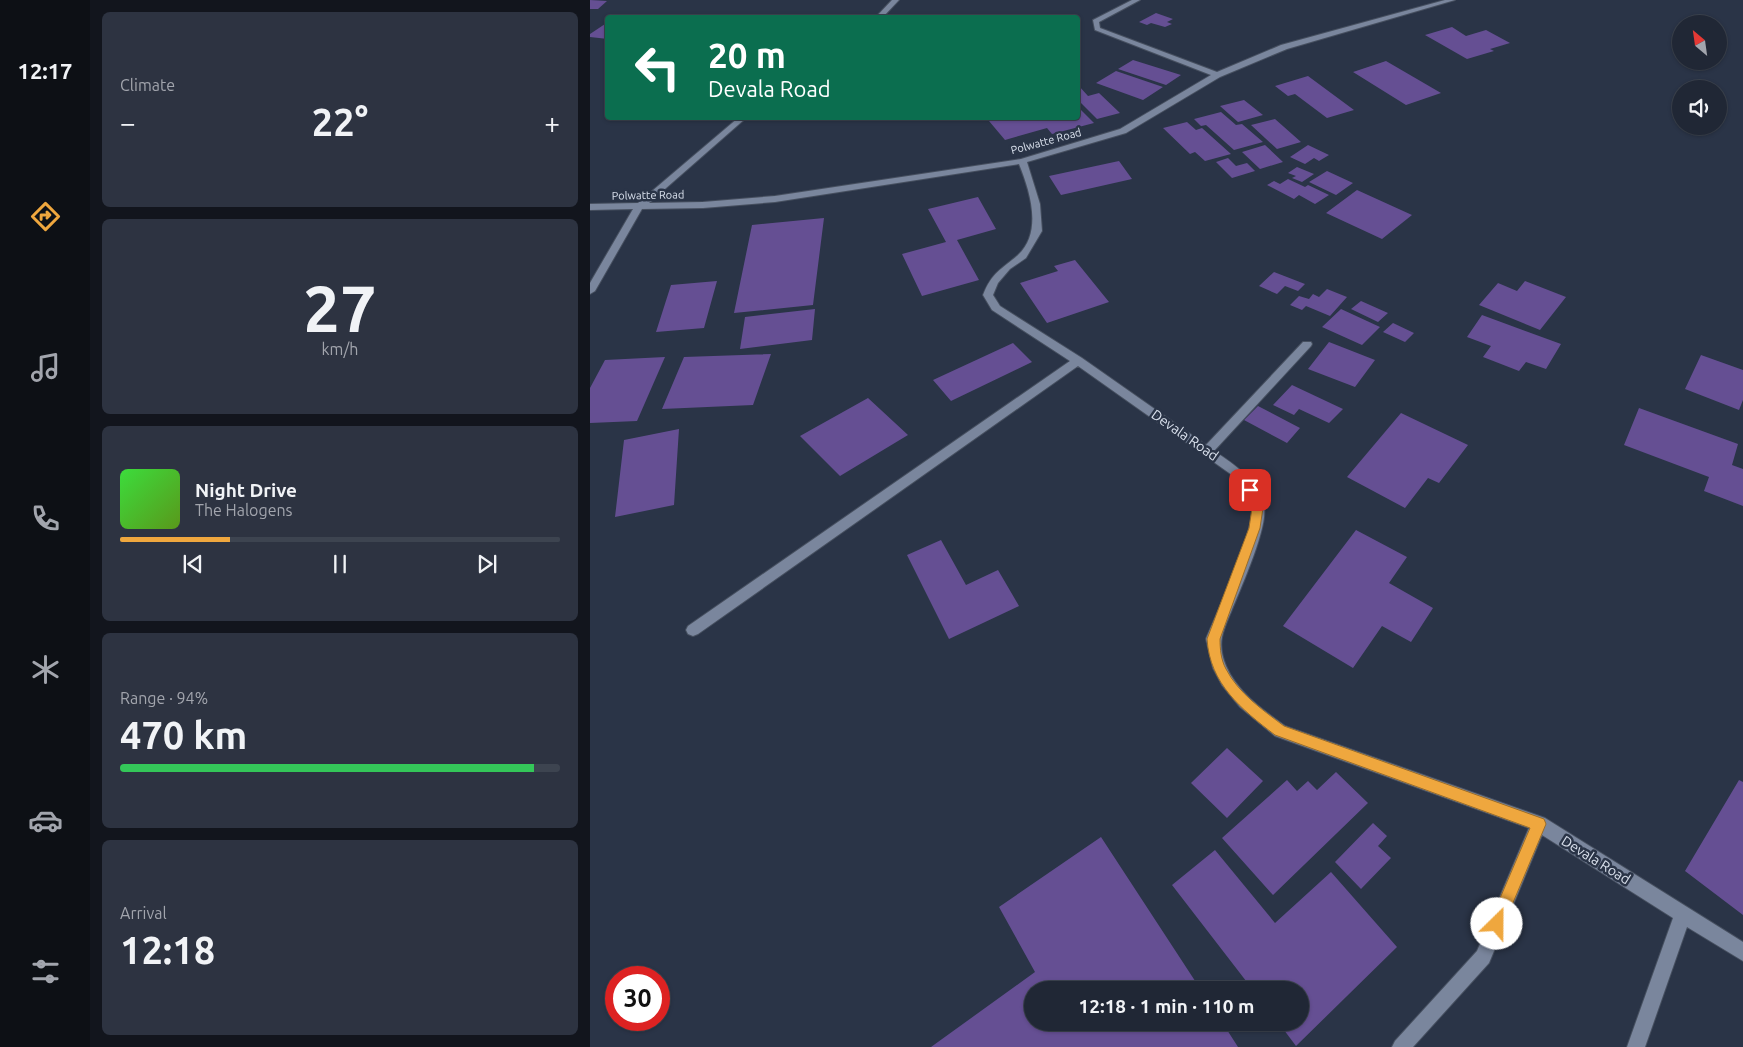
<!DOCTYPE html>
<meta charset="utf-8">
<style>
:root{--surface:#202735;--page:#2d3341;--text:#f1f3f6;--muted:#a2a5ad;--line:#3d4450;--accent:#efa73e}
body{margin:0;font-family:Ubuntu,sans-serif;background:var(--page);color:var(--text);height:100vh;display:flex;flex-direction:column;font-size:19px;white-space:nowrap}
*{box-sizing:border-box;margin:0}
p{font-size:16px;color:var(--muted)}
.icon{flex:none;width:28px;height:28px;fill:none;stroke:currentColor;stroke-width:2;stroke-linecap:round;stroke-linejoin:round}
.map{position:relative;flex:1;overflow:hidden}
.details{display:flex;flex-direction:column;gap:12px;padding:12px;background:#12151d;width:500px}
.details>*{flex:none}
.top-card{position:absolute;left:15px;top:15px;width:475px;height:105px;border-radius:5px;box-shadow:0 1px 4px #0004,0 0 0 1px var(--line);background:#0b6e4f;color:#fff;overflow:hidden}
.needle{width:32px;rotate:331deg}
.tools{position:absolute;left:1082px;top:15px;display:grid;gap:10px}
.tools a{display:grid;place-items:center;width:55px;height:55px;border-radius:50%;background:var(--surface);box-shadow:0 1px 4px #0004,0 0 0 1px var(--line);font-size:25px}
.speed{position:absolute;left:15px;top:966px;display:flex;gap:10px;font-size:25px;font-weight:700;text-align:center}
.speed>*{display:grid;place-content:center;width:65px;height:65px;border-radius:50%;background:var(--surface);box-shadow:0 1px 4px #0004,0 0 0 1px var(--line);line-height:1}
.speed .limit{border:8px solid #d22;background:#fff;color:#111}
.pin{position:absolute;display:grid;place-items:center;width:42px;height:42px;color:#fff;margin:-21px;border-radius:10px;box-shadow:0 2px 8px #0006}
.me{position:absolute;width:55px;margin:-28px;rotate:23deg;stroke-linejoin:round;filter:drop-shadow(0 0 4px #0008)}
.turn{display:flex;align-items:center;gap:18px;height:105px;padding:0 20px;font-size:22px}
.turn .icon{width:65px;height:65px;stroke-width:2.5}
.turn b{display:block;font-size:35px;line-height:42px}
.big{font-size:38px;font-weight:700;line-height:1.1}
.details .widget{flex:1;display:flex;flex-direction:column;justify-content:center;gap:8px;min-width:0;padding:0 18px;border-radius:8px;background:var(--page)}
.details .dial{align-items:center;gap:0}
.dial b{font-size:65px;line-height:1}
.song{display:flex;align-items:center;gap:15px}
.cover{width:60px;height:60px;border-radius:8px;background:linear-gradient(135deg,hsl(120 70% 55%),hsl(90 70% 35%))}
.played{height:5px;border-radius:2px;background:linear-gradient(90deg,var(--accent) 25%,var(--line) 25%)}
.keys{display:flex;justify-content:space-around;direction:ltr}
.heat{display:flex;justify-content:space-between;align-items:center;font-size:28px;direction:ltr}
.charge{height:8px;border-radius:4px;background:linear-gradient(90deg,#34c759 94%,var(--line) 0)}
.trip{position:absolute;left:434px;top:981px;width:285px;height:50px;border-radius:25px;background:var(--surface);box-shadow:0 1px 4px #0004,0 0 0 1px var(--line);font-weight:700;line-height:50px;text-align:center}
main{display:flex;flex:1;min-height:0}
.menu{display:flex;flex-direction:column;width:90px;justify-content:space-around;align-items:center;background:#0d1015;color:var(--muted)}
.menu .icon{width:35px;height:35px}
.menu .current{color:var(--accent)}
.menu b{font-size:22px;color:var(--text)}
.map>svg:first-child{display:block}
.building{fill:#654f93}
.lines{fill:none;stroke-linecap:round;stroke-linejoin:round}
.minor-casing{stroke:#464f5f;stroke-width:2}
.minor{fill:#7a869d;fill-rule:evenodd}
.route{fill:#efa73e;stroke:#9b6d28}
.labels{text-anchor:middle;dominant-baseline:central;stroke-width:5;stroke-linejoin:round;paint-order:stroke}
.far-street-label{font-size:11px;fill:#dbe2ee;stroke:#2a3447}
.street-label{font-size:14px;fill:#dbe2ee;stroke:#2a3447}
</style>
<main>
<nav class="menu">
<b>12:17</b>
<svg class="icon current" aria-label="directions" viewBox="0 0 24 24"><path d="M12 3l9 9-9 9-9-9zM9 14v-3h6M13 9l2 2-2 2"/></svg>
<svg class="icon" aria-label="music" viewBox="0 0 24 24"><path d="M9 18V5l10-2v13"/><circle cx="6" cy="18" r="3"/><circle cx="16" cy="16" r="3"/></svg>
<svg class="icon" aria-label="phone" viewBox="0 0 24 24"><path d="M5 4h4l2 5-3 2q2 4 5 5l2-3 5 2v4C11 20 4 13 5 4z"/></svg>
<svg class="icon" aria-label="climate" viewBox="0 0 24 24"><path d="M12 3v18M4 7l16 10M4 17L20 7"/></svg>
<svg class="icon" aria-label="car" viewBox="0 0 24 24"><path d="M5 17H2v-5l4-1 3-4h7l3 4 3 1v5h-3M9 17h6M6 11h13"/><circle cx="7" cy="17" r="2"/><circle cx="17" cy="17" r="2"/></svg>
<svg class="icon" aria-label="filters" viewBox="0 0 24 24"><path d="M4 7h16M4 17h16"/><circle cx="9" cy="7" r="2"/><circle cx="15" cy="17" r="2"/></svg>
</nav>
<section class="details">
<div class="widget"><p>Climate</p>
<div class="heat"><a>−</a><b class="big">22°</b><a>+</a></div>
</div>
<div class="widget dial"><b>27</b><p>km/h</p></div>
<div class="widget">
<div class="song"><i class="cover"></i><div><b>Night Drive</b><p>The Halogens</p></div></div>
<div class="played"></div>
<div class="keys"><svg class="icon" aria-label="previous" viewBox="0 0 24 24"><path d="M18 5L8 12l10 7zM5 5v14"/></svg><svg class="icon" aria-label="pause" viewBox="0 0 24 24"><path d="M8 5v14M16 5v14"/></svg><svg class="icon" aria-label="next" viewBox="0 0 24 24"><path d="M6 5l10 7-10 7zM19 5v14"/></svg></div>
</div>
<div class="widget"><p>Range · 94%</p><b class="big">470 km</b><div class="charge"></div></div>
<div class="widget"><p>Arrival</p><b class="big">12:18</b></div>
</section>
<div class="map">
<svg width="1153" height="1047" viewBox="0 0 1153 1047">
<rect width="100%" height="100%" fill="#2a3447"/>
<path class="building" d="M0,0L17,1L8,9H0Z
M566,13L583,19L577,22L582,24L575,27L561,23L557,25L549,22Z
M30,14L54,16V18H24Z
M18,22V39L0,37V34Z
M862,27L876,36L896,30L920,43L900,49L904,51L877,59L835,35Z
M543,60L591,75L576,85L528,69Z
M796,61L851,93L816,105L763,72Z
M526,71L573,87L553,100L506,83Z
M718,76L764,110L737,118L705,94L698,96L685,86Z
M489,86L498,96L509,93L530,113L507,119L488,100Z
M654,100L673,115L648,122L630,106Z
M488,107L504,123L462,134L457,128L415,140L399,121L412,118H488Z
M631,112L646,125L652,124L673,142L644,150L616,125L611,126L604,119Z
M685,119L711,142L687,149L661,125Z
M597,122L606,130L612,128L641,154L615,161L605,152L600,154L573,128Z
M675,145L693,162L670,169L652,152Z
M718,145L739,155L729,161L724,158L715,164L700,157Z
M638,158L646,166L657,163L665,171L642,178L626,162Z
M529,161L542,179L471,195L459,176Z
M707,167L724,174L712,182L702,178L706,176L698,173Z
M737,171L763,183L746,195L719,182Z
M698,179L715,187L718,185L739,195L725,204L709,195L704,199L677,185L684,181L690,184Z
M767,190L822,215L792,239L736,213Z
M388,197L406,229L367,240L389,280L332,296L312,254L356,242L338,209Z
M234,218L223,305L144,313L162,225Z
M485,260L519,302L457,323L430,283L468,271L464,266Z
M684,272L715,284L708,291L695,286L687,294L669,286Z
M127,281L114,328L66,332L81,285Z
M935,281L976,297L950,330L889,305L908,283L927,291Z
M737,289L757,297L740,316L716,306L712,310L700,305L709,296L719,299L723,294L729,297Z
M771,301L798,313L788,322L761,309Z
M225,309L222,340L150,349L155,317Z
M751,309L790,327L772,345L732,327Z
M892,315L971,344L956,369L936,362L929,371L893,357L901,346L877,337Z
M803,323L824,333L815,342L793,332Z
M739,342L785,360L765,387L718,369Z
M423,343L442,362L361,401L343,380Z
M181,354L163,405L72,409L94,357Z
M1111,355L1153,370V400L1149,410L1095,389Z
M75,357L47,421L0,423V388L15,360Z
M702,385L753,409L739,423L709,409L704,415L683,405Z
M278,398L318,435L250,476L210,436Z
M668,406L710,428L697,443L654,420Z
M1049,408L1148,444L1142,465L1153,469V506L1114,491L1119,477L1034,445Z
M811,413L878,445L849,483L838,478L815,508L757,477Z
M89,429L84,505L25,517L34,440Z
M766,530L817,557L799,583L843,608L821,642L792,626L763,668L693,626Z
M351,540L376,585L408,570L429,606L359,639L317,555Z
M637,748L673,781L637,818L601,783Z
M746,772L778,803L683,895L632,838L697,780L707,791L718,781L727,790Z
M1149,780L1153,782V915L1095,871Z
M783,823L797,836L788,846L801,858L771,889L745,862Z
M511,837L611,990H442V1022H632L648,1047H341L445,972L409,907Z
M625,850L685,923L741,872L807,947L706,1046L688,1022H710V990H663L582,885Z"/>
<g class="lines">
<g class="minor-casing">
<path id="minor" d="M302,0H309L292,18H285Z
M542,0H550L509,22L510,28L627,72L691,45L855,0H865L697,49L630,77L536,133L437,162L450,204L452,231L436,258L420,269L408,283L403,295L410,306L492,358L616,445L713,342H721L722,344L721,346L624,451C644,464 669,481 674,507C678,528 650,590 641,612C632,633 627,644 636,666C647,692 673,710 695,726L955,818L1153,942V961L1097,927L1055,1047H1037L1083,918L952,835L899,963L823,1047H802L805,1041L887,951L939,828L685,736L650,707L632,685L623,668L616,639C627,613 664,532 662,508C660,496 649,484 642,475L488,366L108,634L103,636L98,634L96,630L98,626L480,361L402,310L393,295C402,272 411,270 428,255C453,232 440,191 429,164L185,202L113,208L52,209L5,291L0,294V283L43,209L0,210V204L48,203L148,118H156L59,203L113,202L185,196L431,159L530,129L621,75L505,30L503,20Z"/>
</g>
<use href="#minor" class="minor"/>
</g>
<path class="route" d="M660,486L664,487L673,508L670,528L630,639C630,649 631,660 636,669C648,693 674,711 694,726L954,819L956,824L912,929L907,932L901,929L899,924L940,828L685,735C651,709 620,684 617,639L659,528L662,508L654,490Z"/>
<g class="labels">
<g class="far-street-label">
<text transform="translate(456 141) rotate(-15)">Polwatte Road</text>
<text transform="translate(58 195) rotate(-1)">Polwatte Road</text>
</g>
<g class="street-label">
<text transform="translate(595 435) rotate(35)">Devala Road</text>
<text transform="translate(1006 860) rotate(32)">Devala Road</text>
</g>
</g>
</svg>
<div class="tools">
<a><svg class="needle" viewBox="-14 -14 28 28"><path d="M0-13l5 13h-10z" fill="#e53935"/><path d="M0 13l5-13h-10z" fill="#a2a5ad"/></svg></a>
<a><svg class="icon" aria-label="sound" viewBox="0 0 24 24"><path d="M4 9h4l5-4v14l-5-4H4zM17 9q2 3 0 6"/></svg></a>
</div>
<div class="speed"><div class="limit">30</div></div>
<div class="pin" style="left:660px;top:490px;background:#d93025"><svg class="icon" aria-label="arrive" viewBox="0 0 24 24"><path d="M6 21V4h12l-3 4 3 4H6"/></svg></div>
<svg class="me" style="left:907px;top:924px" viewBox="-20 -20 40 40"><circle r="19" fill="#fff"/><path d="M0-13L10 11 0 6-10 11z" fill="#efa73e"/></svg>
<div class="trip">12:18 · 1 min · 110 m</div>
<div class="top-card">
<div class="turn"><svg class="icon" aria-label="left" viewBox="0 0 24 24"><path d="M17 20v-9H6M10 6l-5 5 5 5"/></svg><div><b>20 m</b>Devala Road</div></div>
</div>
</div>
</main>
